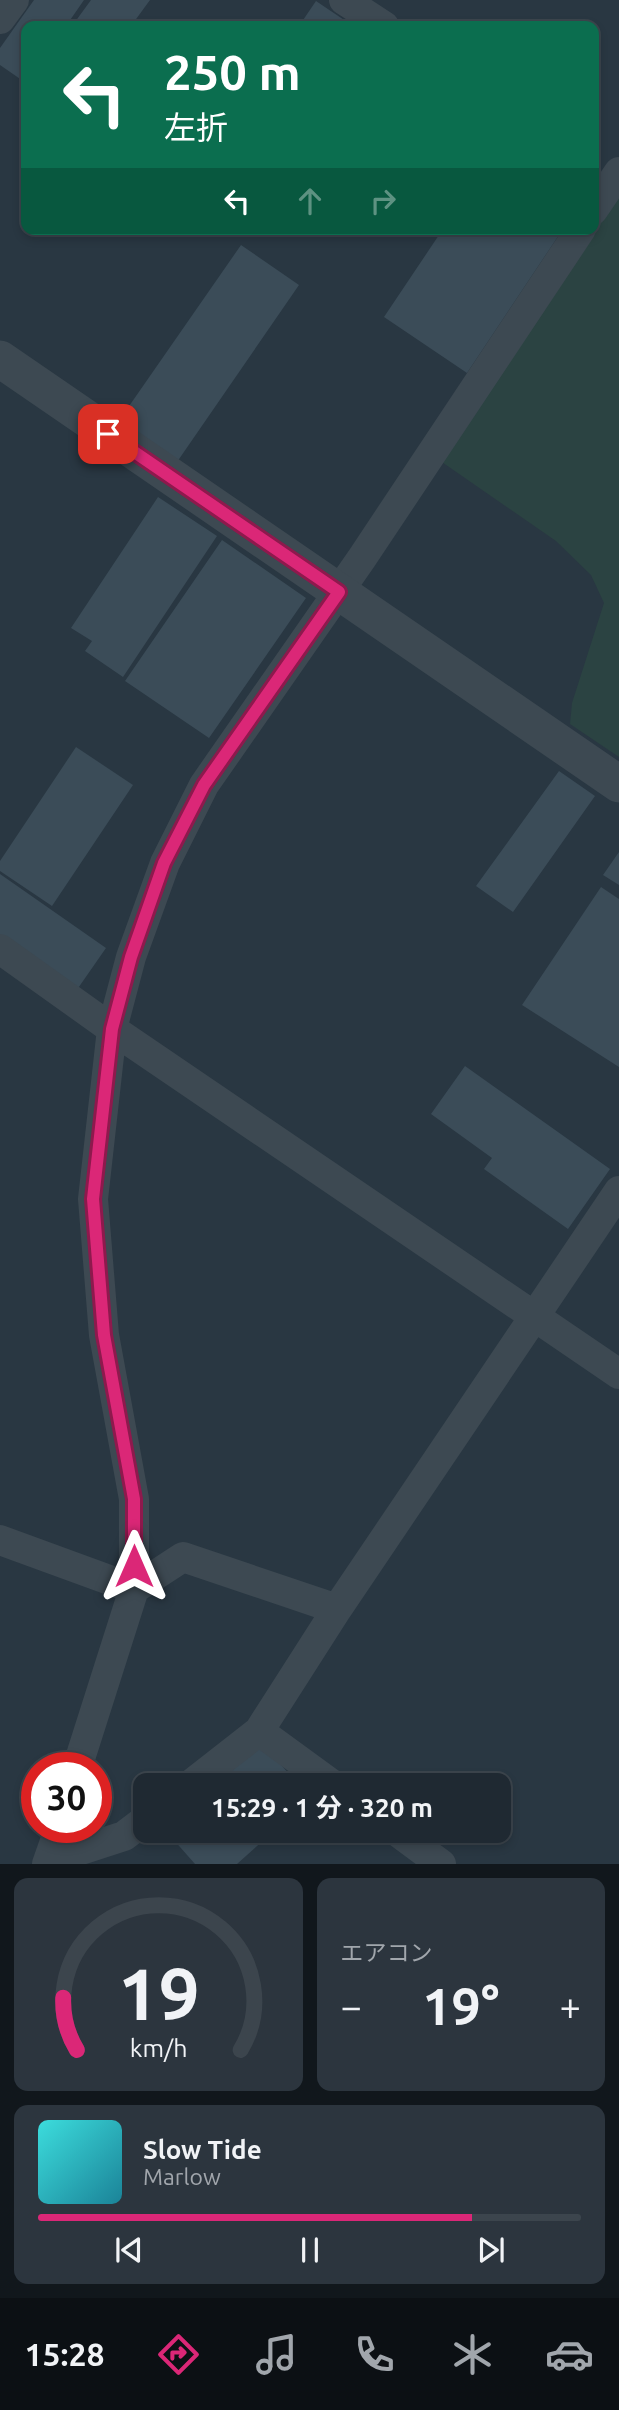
<!DOCTYPE html>
<html lang="ja">
<meta charset="utf-8">
<style>
:root{--surface:#1f2932;--page:#2c353e;--text:#f1f3f6;--muted:#a1a6ac;--line:#3c454d;--accent:#db2777}
body{margin:0;font-family:Ubuntu,"Noto Sans JP",sans-serif;background:var(--page);color:var(--text);height:100vh;display:flex;flex-direction:column;font-size:26px;white-space:nowrap}
*{box-sizing:border-box;margin:0}
p{font-size:23px;color:var(--muted)}
.icon{flex:none;width:38px;height:38px;fill:none;stroke:currentColor;stroke-width:2;stroke-linecap:round;stroke-linejoin:round}
.map{position:relative;height:1864px;overflow:hidden}
.side{display:flex;flex-direction:column;gap:14px;padding:14px;background:#11171c;flex:1}
.side>*{flex:none}
.top-card{position:absolute;left:21px;top:21px;width:578px;height:214px;border-radius:14px;box-shadow:0 4px 10px #0003,0 0 0 2px var(--line);background:#0b6e4f;color:#fff;overflow:hidden}
.speed{position:absolute;left:21px;top:1752px;display:flex;gap:14px;font-size:35px;font-weight:700;text-align:center}
.speed>*{display:grid;place-content:center;width:91px;height:91px;border-radius:50%;background:var(--surface);box-shadow:0 4px 10px #0003,0 0 0 2px var(--line);line-height:1}
.speed .limit{border:10px solid #d22;background:#fff;color:#111}
.pin{position:absolute;display:grid;place-items:center;width:60px;height:60px;color:#fff;margin:-30px;border-radius:14px;box-shadow:0 4px 10px #0006}
.me{position:absolute;width:77px;margin:-38px;rotate:0deg;stroke-linejoin:round;filter:drop-shadow(0 0 5px #0008)}
.turn{display:flex;align-items:center;gap:24px;height:147px;padding:0 28px;font-size:32px}
.turn .icon{width:91px;height:91px;stroke-width:2.5}
.turn b{display:block;font-size:49px;line-height:60px}
.lanes{display:flex;align-items:center;height:66px;padding:0 28px;background:#0003;justify-content:center;gap:35px;direction:ltr}
.lanes .off{opacity:.35}
.big{font-size:52px;font-weight:700;line-height:1.1}
.side .widget{flex:1;display:flex;flex-direction:column;justify-content:center;gap:10px;min-width:0;padding:0 24px;border-radius:14px;background:var(--page)}
.side .dial{align-items:center;gap:0}
.dial svg{height:182px;overflow:visible;fill:none;stroke:var(--line);stroke-width:7;stroke-linecap:round;text-anchor:middle}
.dial text{fill:var(--text);stroke:none}
.song{display:flex;align-items:center;gap:21px}
.cover{width:84px;height:84px;border-radius:10px;background:linear-gradient(135deg,hsl(180 70% 55%),hsl(190 70% 35%))}
.played{height:7px;border-radius:4px;background:linear-gradient(90deg,var(--accent) 80%,var(--line) 80%)}
.keys{display:flex;justify-content:space-around;direction:ltr}
.heat{display:flex;justify-content:space-between;align-items:center;font-size:38px;direction:ltr}
.side .tiles{flex:1;display:grid;gap:14px;grid-template-columns:1fr 1fr}
.widget:last-child{grid-column:span 2}
.trip{position:absolute;left:133px;top:1773px;width:378px;height:70px;border-radius:14px;background:var(--surface);box-shadow:0 4px 10px #0003,0 0 0 2px var(--line);font-weight:700;line-height:70px;text-align:center}
.tabs{display:flex;height:112px;justify-content:space-around;align-items:center;background:#0c1014;color:var(--muted)}
.tabs .icon{width:49px;height:49px}
.tabs .active{color:var(--accent)}
.tabs b{font-size:32px;color:var(--text)}
.map>svg:first-child{display:block}
.green{fill:#2b4342}
.building{fill:#3b4c58}
.lines{fill:none;stroke-linecap:round;stroke-linejoin:round}
.minor{stroke:#3d4952;stroke-width:30}
.tertiary{stroke:#3d4952;stroke-width:37}
.route-casing{stroke:#8e194d;stroke-width:18}
.route{stroke:#db2777;stroke-width:12}
</style>
<div class="map">
<svg width="619" height="1864" viewBox="0 0 619 1864">
<rect width="100%" height="100%" fill="#293742"/>
<path class="green" d="M619,197V757L570,724L572,703L604,603L591,575L556,541L439,460L612,198Z"/>
<path class="building" d="M34,0H84L66,26H26V83L0,65V48Z
M91,0H150L131,26H72Z
M316,1L353,26H299Z
M443,229H563L467,373L384,317Z
M241,245L299,285L177,462L118,422Z
M158,497L217,536L123,677L85,651L92,641L71,628Z
M222,540L306,598L209,738L125,681Z
M76,747L133,785L52,906L0,871V861Z
M559,771L595,796L513,912L476,886Z
M619,852V885L603,875Z
M0,874L106,948L74,994L0,942Z
M601,887L619,899V1067L522,1005Z
M465,1066L610,1169L568,1229L484,1169L492,1158L431,1114Z
M258,1739L299,1785H206Z
M165,1830H275L237,1864H195Z"/>
<g class="lines">
<path class="minor" d="M344,0L384,26
M0,19L14,0
M593,210L619,172
M0,949L112,1029L619,1374
M0,1540L134,1589
M134,1589L183,1557L337,1609
M259,1731L333,1785
M77,1768L134,1589V1499L104,1335L93,1199L112,1029L131,957L165,863L204,785L362,558L581,229
M190,1785L259,1731L337,1609L619,1191
M395,1830L441,1864
M50,1860L124,1836L145,1820
M47,1864L60,1827"/>
<path class="tertiary" d="M0,359L619,784"/>
</g>
<g class="lines">
<g class="route-casing">
<path id="route" d="M108,434L339,592L204,785L164,863L131,957L112,1029L93,1199L104,1335L134,1499V1566"/>
</g>
<use href="#route" class="route"/>
</g>
</svg>
<div class="speed"><div class="limit">30</div></div>
<div class="pin" style="left:108px;top:434px;background:#d93025"><svg class="icon" aria-label="arrive" viewBox="0 0 24 24"><path d="M6 21V4h12l-3 4 3 4H6"/></svg></div>
<svg class="me" style="left:134px;top:1566px" viewBox="-20 -20 40 40"><path d="M0-17L14 15 0 8-14 15z" fill="#db2777" stroke="#fff" stroke-width="4"/></svg>
<div class="trip">15:29 · 1 分 · 320 m</div>
<div class="top-card">
<div class="turn"><svg class="icon" aria-label="left" viewBox="0 0 24 24"><path d="M17 20v-9H6M10 6l-5 5 5 5"/></svg><div><b>250 m</b>左折</div></div>
<div class="lanes"><svg class="icon" aria-label="left" viewBox="0 0 24 24"><path d="M17 20v-9H6M10 6l-5 5 5 5"/></svg><svg class="icon off" aria-label="ahead" viewBox="0 0 24 24"><path d="M12 20V5M6 11l6-6 6 6"/></svg><svg class="icon off" aria-label="right" viewBox="0 0 24 24"><path d="M7 20v-9h11M14 6l5 5-5 5"/></svg></div>
</div>
</div>
<section class="side">
<div class="tiles">
<div class="widget dial"><svg viewBox="0 0 100 80">
<path d="M14 69A42 42 0 1 1 86 69"/>
<path d="M14 69A42 42 0 0 1 8 46" stroke="#db2777"/>
<text x="50" y="56" font-size="32" font-weight="700">19</text>
<text x="50" y="72" font-size="11">km/h</text>
</svg></div>
<div class="widget"><p>エアコン</p>
<div class="heat"><a>−</a><b class="big">19°</b><a>+</a></div>
</div>
<div class="widget">
<div class="song"><i class="cover"></i><div><b>Slow Tide</b><p>Marlow</p></div></div>
<div class="played"></div>
<div class="keys"><svg class="icon" aria-label="previous" viewBox="0 0 24 24"><path d="M18 5L8 12l10 7zM5 5v14"/></svg><svg class="icon" aria-label="pause" viewBox="0 0 24 24"><path d="M8 5v14M16 5v14"/></svg><svg class="icon" aria-label="next" viewBox="0 0 24 24"><path d="M6 5l10 7-10 7zM19 5v14"/></svg></div>
</div>
</div>
</section>
<nav class="tabs">
<b>15:28</b>
<svg class="icon active" aria-label="directions" viewBox="0 0 24 24"><path d="M12 3l9 9-9 9-9-9zM9 14v-3h6M13 9l2 2-2 2"/></svg>
<svg class="icon" aria-label="music" viewBox="0 0 24 24"><path d="M9 18V5l10-2v13"/><circle cx="6" cy="18" r="3"/><circle cx="16" cy="16" r="3"/></svg>
<svg class="icon" aria-label="phone" viewBox="0 0 24 24"><path d="M5 4h4l2 5-3 2q2 4 5 5l2-3 5 2v4C11 20 4 13 5 4z"/></svg>
<svg class="icon" aria-label="climate" viewBox="0 0 24 24"><path d="M12 3v18M4 7l16 10M4 17L20 7"/></svg>
<svg class="icon" aria-label="car" viewBox="0 0 24 24"><path d="M5 17H2v-5l4-1 3-4h7l3 4 3 1v5h-3M9 17h6M6 11h13"/><circle cx="7" cy="17" r="2"/><circle cx="17" cy="17" r="2"/></svg>
</nav>
